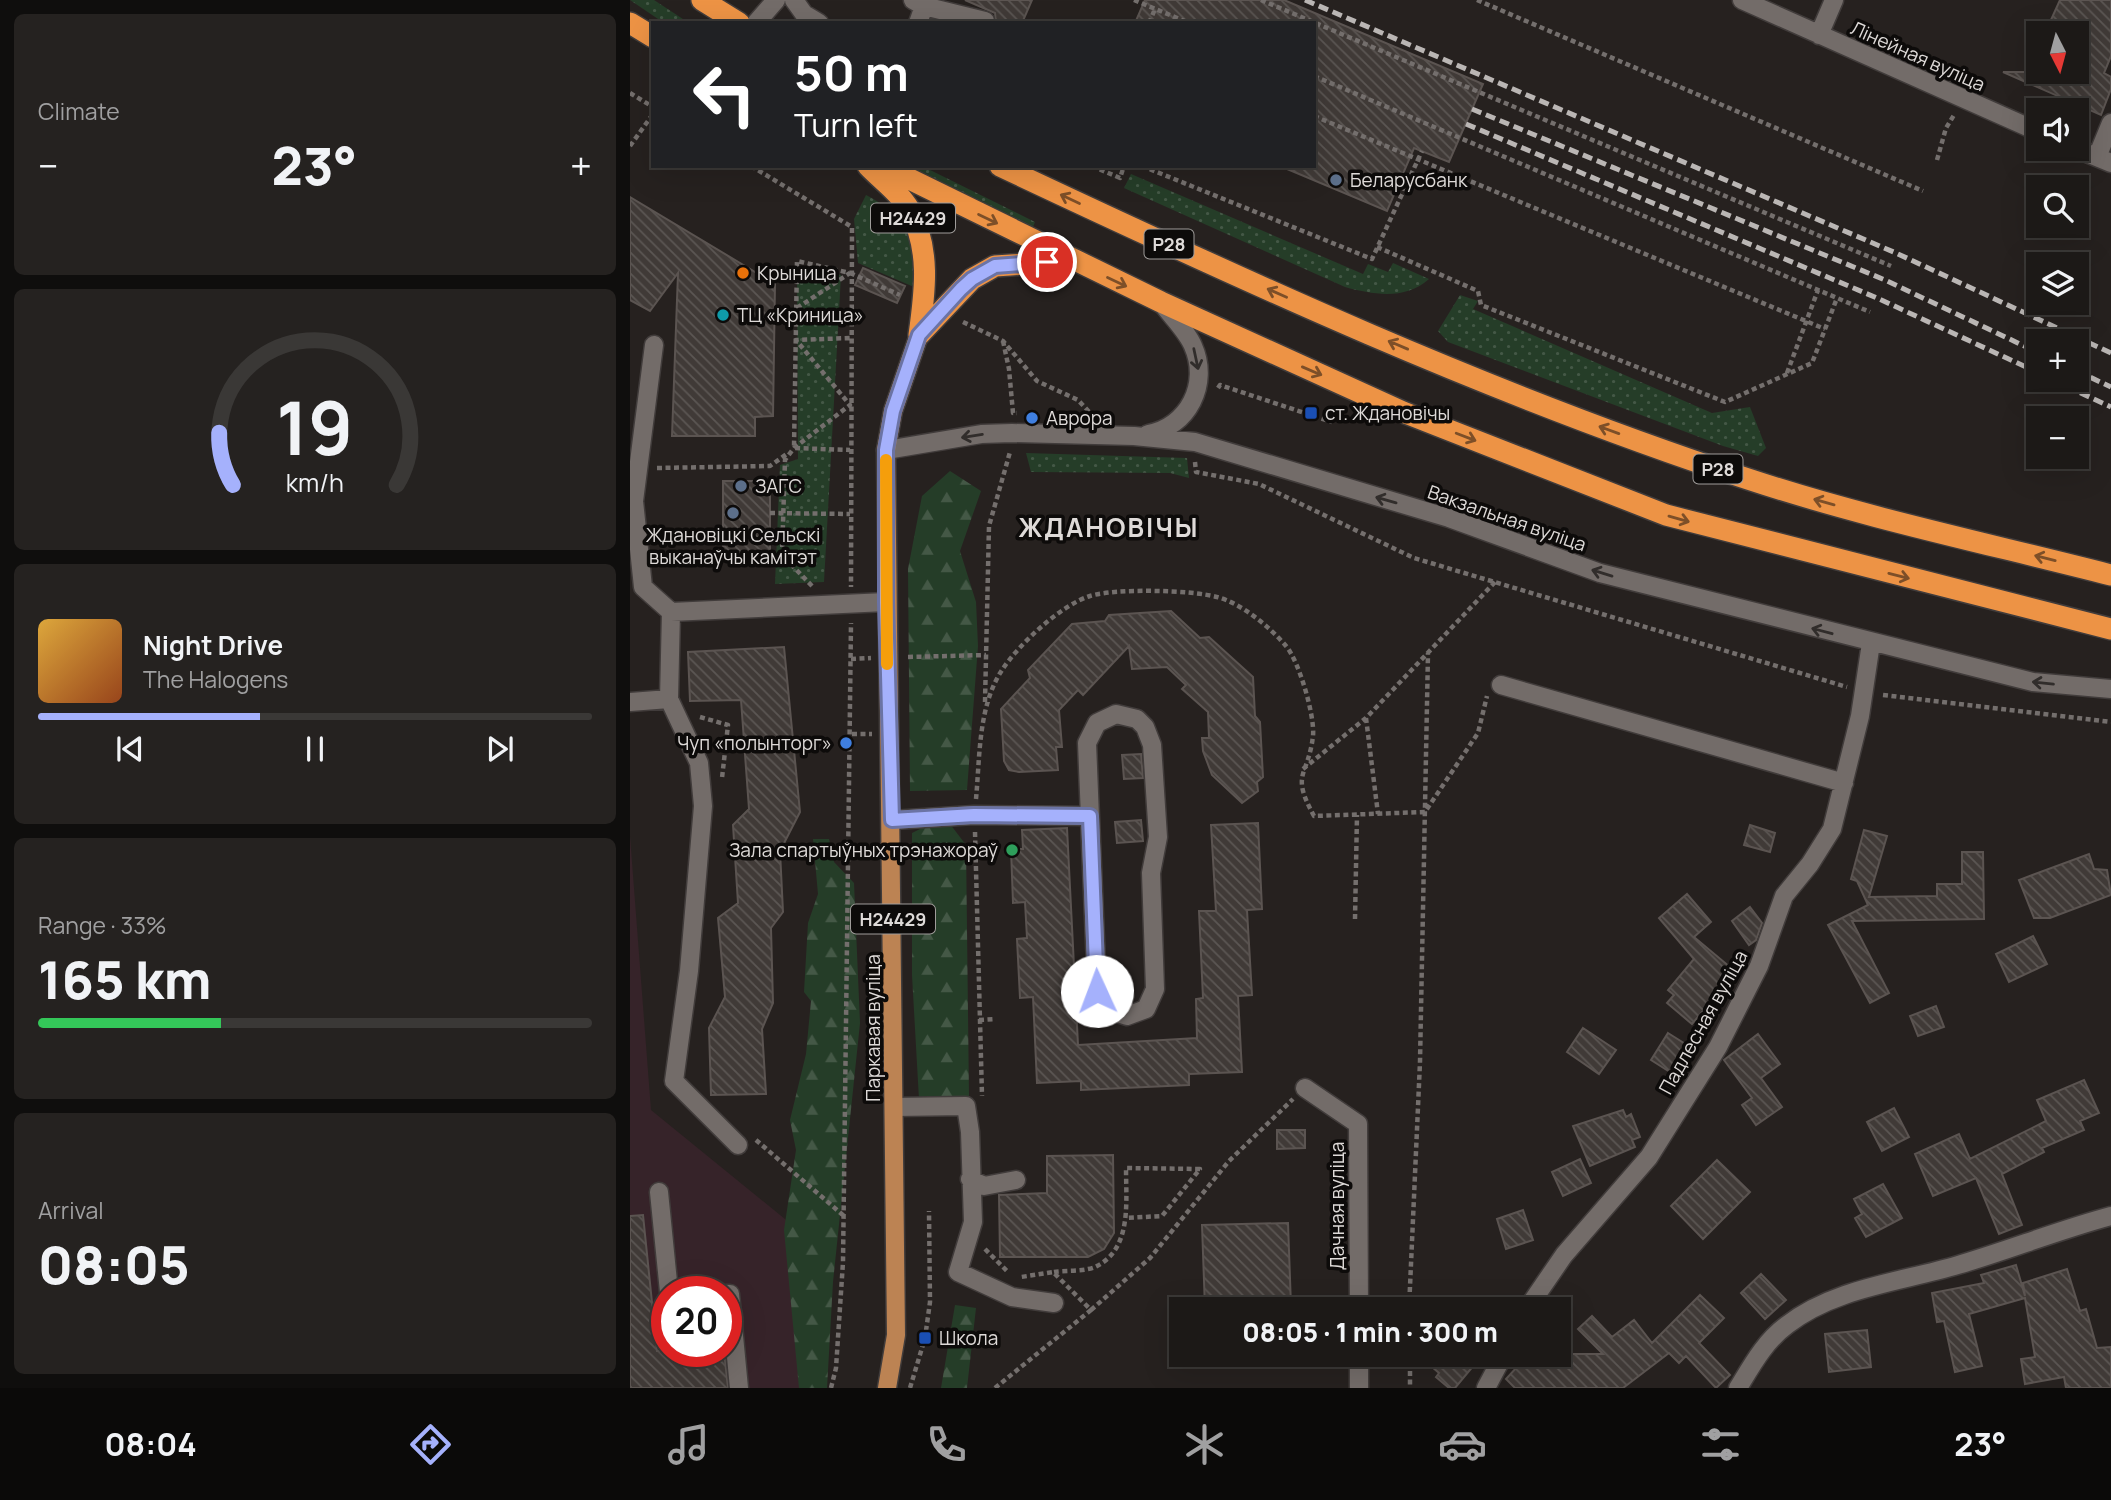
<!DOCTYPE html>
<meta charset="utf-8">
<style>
:root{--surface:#1c1917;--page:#252220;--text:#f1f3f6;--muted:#a0a0a1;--line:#3a3836;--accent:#a5b1fc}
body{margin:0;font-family:Manrope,sans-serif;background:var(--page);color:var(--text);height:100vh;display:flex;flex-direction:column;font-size:26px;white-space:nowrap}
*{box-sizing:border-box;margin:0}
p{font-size:23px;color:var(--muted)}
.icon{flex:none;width:38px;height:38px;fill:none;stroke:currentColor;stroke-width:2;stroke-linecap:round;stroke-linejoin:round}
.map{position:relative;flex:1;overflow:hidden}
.panel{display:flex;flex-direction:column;gap:14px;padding:14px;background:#0f0e0d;width:630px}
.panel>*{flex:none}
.banner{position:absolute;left:21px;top:21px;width:665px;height:147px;border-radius:0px;box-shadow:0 7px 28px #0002,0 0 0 2px var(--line);background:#202124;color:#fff;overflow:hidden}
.needle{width:46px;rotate:174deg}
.fabs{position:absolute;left:1396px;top:21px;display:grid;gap:14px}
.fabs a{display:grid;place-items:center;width:63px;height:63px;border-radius:0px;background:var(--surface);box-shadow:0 7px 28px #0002,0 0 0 2px var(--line);font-size:35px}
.speed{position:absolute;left:21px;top:1276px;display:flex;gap:14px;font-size:35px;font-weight:700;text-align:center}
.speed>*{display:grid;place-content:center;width:91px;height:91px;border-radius:50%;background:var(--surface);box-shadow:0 7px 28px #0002,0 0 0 2px var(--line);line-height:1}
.speed .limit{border:10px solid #d22;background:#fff;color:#111}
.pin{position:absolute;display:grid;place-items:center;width:60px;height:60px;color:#fff;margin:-30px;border:4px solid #fff;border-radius:50%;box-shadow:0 2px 7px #0007}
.me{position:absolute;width:77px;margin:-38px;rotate:358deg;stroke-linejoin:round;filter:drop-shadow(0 0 5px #0008)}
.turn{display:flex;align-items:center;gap:24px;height:147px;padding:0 28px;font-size:32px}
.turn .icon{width:91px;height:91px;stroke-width:2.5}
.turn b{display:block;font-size:49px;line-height:60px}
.big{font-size:52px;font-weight:800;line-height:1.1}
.panel .tile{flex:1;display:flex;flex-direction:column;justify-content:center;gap:10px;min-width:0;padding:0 24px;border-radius:10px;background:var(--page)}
.panel .dial{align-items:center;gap:0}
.dial svg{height:182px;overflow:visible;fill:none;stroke:var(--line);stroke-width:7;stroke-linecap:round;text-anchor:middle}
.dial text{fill:var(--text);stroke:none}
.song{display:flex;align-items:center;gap:21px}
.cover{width:84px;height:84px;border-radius:10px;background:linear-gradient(135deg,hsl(40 70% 55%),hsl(20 70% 35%))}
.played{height:7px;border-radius:4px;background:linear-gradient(90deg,var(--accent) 40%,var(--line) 40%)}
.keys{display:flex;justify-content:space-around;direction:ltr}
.heat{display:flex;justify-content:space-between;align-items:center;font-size:38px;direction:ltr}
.charge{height:10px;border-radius:5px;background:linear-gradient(90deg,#34c759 33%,var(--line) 0)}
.trip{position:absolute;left:539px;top:1297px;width:402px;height:70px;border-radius:0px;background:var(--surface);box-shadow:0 7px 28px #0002,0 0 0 2px var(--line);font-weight:800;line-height:70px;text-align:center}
.dock{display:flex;height:112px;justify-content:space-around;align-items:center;background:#0b0a09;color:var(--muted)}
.dock .icon{width:49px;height:49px}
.dock .selected{color:var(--accent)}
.dock b{font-size:32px;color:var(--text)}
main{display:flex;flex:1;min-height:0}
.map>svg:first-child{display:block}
.education{fill:#362329;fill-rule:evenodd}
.grass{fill:url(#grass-dots)}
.forest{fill:url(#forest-firs)}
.building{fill:url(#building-back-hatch);stroke:#5b5451;stroke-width:2}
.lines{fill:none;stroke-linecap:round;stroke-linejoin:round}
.minor-casing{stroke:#413c3b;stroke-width:21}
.major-casing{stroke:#413c3b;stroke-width:21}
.highway-casing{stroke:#413c3b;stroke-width:24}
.path{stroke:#746f6d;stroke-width:4.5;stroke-dasharray:5 3.5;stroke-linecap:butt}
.minor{stroke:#736c69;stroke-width:18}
.major{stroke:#bc8353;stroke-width:18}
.highway{stroke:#ed9345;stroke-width:21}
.rail{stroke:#bab6b4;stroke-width:5;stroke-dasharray:10 5;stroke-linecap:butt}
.oneway{stroke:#7d4f28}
.oneway2{stroke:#312d2b}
.route-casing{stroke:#6b73a4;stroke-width:18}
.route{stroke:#a5b1fc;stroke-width:12}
.slow{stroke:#f59e0b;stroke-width:12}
.service-dot{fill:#5c6f8a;stroke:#0d0b0a;stroke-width:2.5}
.food-dot{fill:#e8710a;stroke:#0d0b0a;stroke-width:2.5}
.culture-dot{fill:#0f9aa8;stroke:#0d0b0a;stroke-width:2.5}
.transit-dot{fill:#1a4fb4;stroke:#0d0b0a;stroke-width:2.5}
.shop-dot{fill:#3f7fe0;stroke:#0d0b0a;stroke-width:2.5}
.leisure-dot{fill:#2e9e5b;stroke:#0d0b0a;stroke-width:2.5}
.labels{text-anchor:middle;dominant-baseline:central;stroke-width:7;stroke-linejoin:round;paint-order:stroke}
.shield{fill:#0d0b0a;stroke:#9f9c9a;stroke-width:2}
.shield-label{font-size:18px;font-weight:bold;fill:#dedad8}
.street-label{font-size:19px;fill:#dedad8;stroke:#0d0b0a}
.poi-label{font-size:19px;fill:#dedad8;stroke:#0d0b0a;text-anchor:start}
.district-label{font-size:26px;font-weight:bold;letter-spacing:2px;fill:#dedad8;stroke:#0d0b0a}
</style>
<main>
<section class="panel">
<div class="tile"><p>Climate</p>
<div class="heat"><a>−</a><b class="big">23°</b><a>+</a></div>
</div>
<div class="tile dial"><svg viewBox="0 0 100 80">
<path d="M14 69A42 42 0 1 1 86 69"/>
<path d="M14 69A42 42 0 0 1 8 46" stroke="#a5b1fc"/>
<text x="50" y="56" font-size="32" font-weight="700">19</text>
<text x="50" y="72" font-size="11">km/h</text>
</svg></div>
<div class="tile">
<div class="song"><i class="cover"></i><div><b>Night Drive</b><p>The Halogens</p></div></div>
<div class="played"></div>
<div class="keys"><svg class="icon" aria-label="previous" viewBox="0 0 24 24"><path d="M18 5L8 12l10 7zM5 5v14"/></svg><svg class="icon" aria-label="pause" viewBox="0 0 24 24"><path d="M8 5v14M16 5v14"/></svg><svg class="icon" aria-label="next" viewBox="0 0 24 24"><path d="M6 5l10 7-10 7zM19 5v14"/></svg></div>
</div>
<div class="tile"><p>Range · 33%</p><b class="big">165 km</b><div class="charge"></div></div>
<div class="tile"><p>Arrival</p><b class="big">08:05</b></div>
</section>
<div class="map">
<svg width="1481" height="1388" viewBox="0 0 1481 1388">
<defs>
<pattern id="grass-dots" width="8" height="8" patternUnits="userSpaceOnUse" patternTransform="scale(1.75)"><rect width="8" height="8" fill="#253d28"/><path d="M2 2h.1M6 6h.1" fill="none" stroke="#445846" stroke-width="1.8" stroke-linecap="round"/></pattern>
<pattern id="forest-firs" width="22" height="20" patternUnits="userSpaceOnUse" patternTransform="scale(1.75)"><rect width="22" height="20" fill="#253d28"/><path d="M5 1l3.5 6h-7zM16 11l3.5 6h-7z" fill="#445846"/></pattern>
<pattern id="building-back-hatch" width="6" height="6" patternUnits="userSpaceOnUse" patternTransform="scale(1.75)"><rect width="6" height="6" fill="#403a37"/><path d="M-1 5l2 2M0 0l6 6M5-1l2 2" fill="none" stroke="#5b5653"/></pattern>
</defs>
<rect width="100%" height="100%" fill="#26211f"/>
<path class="education" d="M0,836L21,1110L177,1237L170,1388H0ZM37,1292H96V1351H37Z"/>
<path class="grass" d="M0,0H24L59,23H34Z
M267,166H292L405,222L401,232Z
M501,174L733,274L738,264L758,272L763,263L799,279C776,300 744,295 715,287L494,188Z
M236,195C275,215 290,243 284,287L228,263L224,219Z
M167,270L211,275L194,582L145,584L150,465L168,459Z
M830,295L848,301L843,309L1082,413L1120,407L1136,448L1128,456L1093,446L818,342L808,331Z
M396,453L557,458L559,478L540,473L401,472Z"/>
<path class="forest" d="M320,471L351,491L330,551L346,602L348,646L337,790L280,791L278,569L292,496Z
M320,824L336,845L339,1097L289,1099L282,975V833L296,826Z
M183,839H199L204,862L224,883L230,1023L203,1282L197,1388H169L154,1230L166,1150L160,1120L176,1054L181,1001L174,992L178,923L188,894Z
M325,1305L346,1308L337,1388H311Z"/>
<path class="building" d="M335,0H402L392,23H366L365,13Z
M515,0H654L853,84L819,162L784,148L757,211L650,166H684V23H505Z
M1430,0H1481V56L1474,73L1481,77V89L1471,115L1373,72H1447V33H1415Z
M0,197L145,284L143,416L125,417V436H42L48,273L20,311L0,300Z
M233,268L275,286L267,303L225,285Z
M93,481H140V552L93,553Z
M541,611L570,638L579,637L623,677L625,716L630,722L633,777L627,782L628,791L612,803L582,775L573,751L572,738H579L578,712L552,689L556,685L537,667L502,669L499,646L453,695L448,690L429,710L432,747H426L428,770L389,772L379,770L374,761L371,709L400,678L398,670L442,624L475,621L479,615Z
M154,647L170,812L150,851L153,912L141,928L143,1003L132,1029L136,1094L81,1095L79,1028L95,997L88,918L108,903L103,825L119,809L111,700L60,701L58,652Z
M511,754L513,778L494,779L492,755Z
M511,820L513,841L487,843L485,822Z
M628,823L632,909L617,910L622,995L608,996L612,1072L559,1074V1085L451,1090V1081L407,1083L403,997L390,998L387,939L397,938L395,902L383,903L381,849H393L392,830L437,828L448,1045L567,1038L566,999L573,998L569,911H586L581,825Z
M1120,825L1145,833L1140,852L1114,845Z
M1234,830L1257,836L1239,897L1307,896V884H1332V852H1353L1354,919L1222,921L1259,993L1240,1003L1198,925L1238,905L1227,881L1221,879Z
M1459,854L1464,869L1477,870L1481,895L1420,918H1404L1389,880Z
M1057,894L1081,922L1064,937L1106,972L1062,1024L1037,1003L1044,995L1038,990L1064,959L1029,918Z
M1120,907L1132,923L1126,940L1119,945L1102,921Z
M1403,936L1417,964L1379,982L1366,954Z
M1306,1006L1314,1027L1288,1036L1280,1016Z
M953,1028L986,1050L969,1074L937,1052Z
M1038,1033L1057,1045L1050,1055L1054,1058L1043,1074L1021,1060Z
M1128,1034L1150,1064L1131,1078L1152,1107L1126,1125L1112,1105L1122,1098L1094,1060Z
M1454,1080L1469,1113L1450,1121L1454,1130L1412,1148L1414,1152L1372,1174L1392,1225L1369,1234L1346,1178L1303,1196L1285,1154L1329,1134L1340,1159L1416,1121L1407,1100Z
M1264,1108L1279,1137L1252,1151L1237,1122Z
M993,1110L996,1117L1001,1114L1010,1137L1002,1140L1005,1147L960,1166L943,1126Z
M647,1130H675V1148L647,1149Z
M483,1155L484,1233L474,1249L458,1257H370L369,1195L417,1193V1156Z
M950,1159L961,1183L933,1196L922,1172Z
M1087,1160L1120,1192L1073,1239L1041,1206Z
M1253,1184L1272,1218L1236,1237L1225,1218L1232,1214L1224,1199Z
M893,1210L903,1240L876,1249L867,1219Z
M13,1215L27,1351H94L98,1388H0V1216Z
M658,1223L661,1306L575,1309L572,1225Z
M1386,1265L1395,1296L1393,1283L1437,1269L1450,1311L1456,1309L1467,1348L1481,1347V1388H1436L1434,1377L1395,1384L1391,1359L1405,1357L1395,1298L1339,1314L1352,1366L1325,1372L1314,1321L1307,1322L1302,1293L1354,1283L1351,1275Z
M1131,1274L1156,1300L1135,1319L1111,1293Z
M1070,1295L1094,1318L1069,1343L1100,1375L1086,1388L1056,1356L1049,1363L1039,1353L993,1388H885L876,1379L899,1354H973L948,1329L962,1316L982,1337L1004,1320L1022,1343Z
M1237,1330L1241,1367L1199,1372L1195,1334Z
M787,1354H831L844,1365L825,1388H819L806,1377L809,1373Z"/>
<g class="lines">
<g class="minor-casing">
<path id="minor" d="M164,0L174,14L189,23
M283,0L294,6L288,23
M1112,0L1409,132
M294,6L355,21
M126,23L146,0
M1189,35L1204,0
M1447,149L1481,163
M1467,157L1481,123
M24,345L4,501L13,587L41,612
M518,434C558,427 580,384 563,346C557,331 541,316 531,302
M256,450L351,434L382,433L504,436L565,442L819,518L970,573L1403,682L1481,689
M871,685L1214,783
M0,702L39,699
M486,714L507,719L515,727L522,745L528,837L521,873L525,989L516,1009L497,1016L478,1010L467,991L457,743L467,723Z
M262,820L344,815L460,816
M675,1088L728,1124L729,1309
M264,1107L336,1106L340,1132L343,1222L328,1272L382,1297L424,1303
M108,1145L44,1081L59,971L73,806L69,763L39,699L41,612L256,602
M340,1179L354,1186L386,1180
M29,1192L39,1292
M96,1294H100L109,1388
M897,1309L934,1255L1019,1157L1088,1047L1129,966L1154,896L1180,864L1202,829L1230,716L1241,643
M729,1354V1388
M856,1388L874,1354
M1108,1388C1122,1365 1135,1341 1157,1325C1204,1288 1271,1282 1328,1265C1379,1250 1429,1230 1481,1216"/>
</g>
<g class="major-casing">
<path id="major" d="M257,1388L266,1335L256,450L263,411L289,335"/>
</g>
<g class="highway-casing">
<path id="highway" d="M72,0L109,23
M0,23L23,37
M238,166C250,179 270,193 279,209C301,249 295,292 289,335
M253,166L531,302L773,412L1036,515L1481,629
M370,166C614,281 861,395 1118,479C1236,518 1360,544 1481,575
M289,335L342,279L365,266L441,261"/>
</g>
<path class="path" d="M504,0L559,23
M631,0L1261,266
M847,0L1293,191
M519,23L525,9
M684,76L1240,312
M0,93L23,107
M684,116L1195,329
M0,146L23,114
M1307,160L1316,128L1324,115
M121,166L222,227L221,587
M462,166L490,178L494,166
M512,166L742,259L792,151
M747,247L848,291L851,305L1095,402L1182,363L1207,298
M220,273L270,295
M167,308L220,273L167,261L164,448L220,450
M333,322L373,341L407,381L448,400L463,416
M373,341L379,369L383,413H387
M1157,373L1188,290
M588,388L590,385L702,422
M565,462L566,472L629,484L784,558L1217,687
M27,468L140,466L158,453
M140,513L220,514
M182,586L152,555L155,460L164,448L220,405L166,340L220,338
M278,657L356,655
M221,659L241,658
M1253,695L1481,722
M355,702L359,526L380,452
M70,717L98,725L92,778
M736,718L748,814
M222,734H242
M673,769L736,718L865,582
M346,799C350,756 348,707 372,670C389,644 431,605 460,596C486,588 562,590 587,597C611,603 640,627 656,646C669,661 685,716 683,736C678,778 660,772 684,816L795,812L848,733L857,696
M345,832L352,1096
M725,919L727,815
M349,1020L366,1019
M126,1140L214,1216
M355,1249L378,1272
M424,1272C436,1270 456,1272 467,1266C502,1248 496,1202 496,1168L570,1169L532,1216L496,1218
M779,1309L790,1062L798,653
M461,1310L520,1258L599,1161L663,1099
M780,1354V1388
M201,1388L206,1368L213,1262L221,623
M280,1388L295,1338L300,1302L299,1211
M365,1388L461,1310L423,1272L391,1277"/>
<use href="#minor" class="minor"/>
<use href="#major" class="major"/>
<use href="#highway" class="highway"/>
<path class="rail" d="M675,0L1266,253L1481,353
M842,109L1255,280L1409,353
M836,124L1247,298L1409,373
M1447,371L1481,387
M1423,380L1481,407"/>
</g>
<defs><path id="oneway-shaft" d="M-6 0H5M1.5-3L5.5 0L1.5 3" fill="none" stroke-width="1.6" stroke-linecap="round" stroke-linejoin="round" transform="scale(1.75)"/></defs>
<g class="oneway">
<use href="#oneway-shaft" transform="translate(440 199) rotate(-155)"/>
<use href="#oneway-shaft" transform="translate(358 219) rotate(26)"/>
<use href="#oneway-shaft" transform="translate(487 282) rotate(25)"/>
<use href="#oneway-shaft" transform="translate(647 293) rotate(-156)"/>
<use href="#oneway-shaft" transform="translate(768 345) rotate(-157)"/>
<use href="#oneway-shaft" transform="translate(682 371) rotate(23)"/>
<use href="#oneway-shaft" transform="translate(979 430) rotate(-160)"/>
<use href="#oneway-shaft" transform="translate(836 437) rotate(21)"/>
<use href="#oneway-shaft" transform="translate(1194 502) rotate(-164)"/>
<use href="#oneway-shaft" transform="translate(1049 519) rotate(16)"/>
<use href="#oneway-shaft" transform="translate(1415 558) rotate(-166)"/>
<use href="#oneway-shaft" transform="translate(1269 576) rotate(14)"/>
</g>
<g class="oneway2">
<use href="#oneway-shaft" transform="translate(566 359) rotate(78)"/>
<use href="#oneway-shaft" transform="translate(342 436) rotate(171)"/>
<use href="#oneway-shaft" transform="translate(756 500) rotate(-164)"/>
<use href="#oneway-shaft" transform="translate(972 573) rotate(-163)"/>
<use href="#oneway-shaft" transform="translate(1192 631) rotate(-165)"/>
<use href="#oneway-shaft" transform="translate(1413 683) rotate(-174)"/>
</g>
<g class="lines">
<g class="route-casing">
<path id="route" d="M417,262L365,266L342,279L331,289L289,335L263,411L256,450V602L262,820L344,815L460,816L467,991"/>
</g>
<use href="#route" class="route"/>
<path class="slow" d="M256,460L257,664"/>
</g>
<g class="service-dot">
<circle cx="706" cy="180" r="7"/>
<circle cx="111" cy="486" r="7"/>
<circle cx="103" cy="513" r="7"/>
</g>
<circle class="food-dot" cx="113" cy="273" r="7"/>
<circle class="culture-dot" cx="93" cy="315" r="7"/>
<g class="transit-dot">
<rect x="674" y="406" width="14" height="14" rx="3.5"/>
<rect x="288" y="1331" width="14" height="14" rx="3.5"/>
</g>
<g class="shop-dot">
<circle cx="402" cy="418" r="7"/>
<circle cx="216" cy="743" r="7"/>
</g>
<circle class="leisure-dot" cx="382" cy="850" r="7"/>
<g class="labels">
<g class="shield">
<rect x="241" y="203.5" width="84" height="29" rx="5"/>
<rect x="514.5" y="229.5" width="49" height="29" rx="5"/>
<rect x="1063.5" y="454.5" width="49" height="29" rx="5"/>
<rect x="221" y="904.5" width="84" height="29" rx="5"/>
</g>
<g class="shield-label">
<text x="283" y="218">Н24429</text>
<text x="539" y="244">Р28</text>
<text x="1088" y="469">Р28</text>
<text x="263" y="919">Н24429</text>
</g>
<g class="street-label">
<text transform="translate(1288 56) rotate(24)">Лінейная вуліца</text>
<text transform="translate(877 518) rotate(19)">Вакзальная вуліца</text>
<text transform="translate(1073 1022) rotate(-61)">Падлесная вуліца</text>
<text transform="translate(243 1028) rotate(-90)">Паркавая вуліца</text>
<text transform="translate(707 1206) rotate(-90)">Дачная вуліца</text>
</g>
<g class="poi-label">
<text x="720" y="180">Беларусбанк</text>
<text x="127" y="273">Крыница</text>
<text x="107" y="315">ТЦ «Криница»</text>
<text x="695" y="413">ст. Ждановічы</text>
<text x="416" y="418">Аврора</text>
<text x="125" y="486">ЗАГС</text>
<text x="103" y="535" text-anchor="middle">Ждановіцкі Сельскі<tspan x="103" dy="22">выканаўчы камітэт</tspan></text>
<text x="202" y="743" text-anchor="end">Чуп «полынторг»</text>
<text x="368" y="850" text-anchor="end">Зала спартыўных трэнажораў</text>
<text x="309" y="1338">Школа</text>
</g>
<g class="district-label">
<text x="479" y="527">ЖДАНОВІЧЫ</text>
</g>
</g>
</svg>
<div class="fabs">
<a><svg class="needle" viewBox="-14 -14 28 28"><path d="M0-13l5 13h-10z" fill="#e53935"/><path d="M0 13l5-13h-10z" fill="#a0a0a1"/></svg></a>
<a><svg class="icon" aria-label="sound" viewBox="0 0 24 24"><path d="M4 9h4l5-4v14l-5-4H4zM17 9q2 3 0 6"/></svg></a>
<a><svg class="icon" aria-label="search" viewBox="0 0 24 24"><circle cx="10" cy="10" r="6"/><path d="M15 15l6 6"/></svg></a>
<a><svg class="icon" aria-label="layers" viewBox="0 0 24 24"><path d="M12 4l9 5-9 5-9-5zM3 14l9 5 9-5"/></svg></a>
<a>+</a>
<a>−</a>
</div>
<div class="speed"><div class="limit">20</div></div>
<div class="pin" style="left:417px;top:262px;background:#d93025"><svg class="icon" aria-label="arrive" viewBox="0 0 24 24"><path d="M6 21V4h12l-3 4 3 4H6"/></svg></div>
<svg class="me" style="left:467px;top:991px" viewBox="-20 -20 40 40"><circle r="19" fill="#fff"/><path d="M0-13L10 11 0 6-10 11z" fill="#a5b1fc"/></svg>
<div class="trip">08:05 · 1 min · 300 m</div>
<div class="banner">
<div class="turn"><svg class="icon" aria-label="left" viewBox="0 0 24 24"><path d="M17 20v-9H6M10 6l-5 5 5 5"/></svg><div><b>50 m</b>Turn left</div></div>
</div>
</div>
</main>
<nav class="dock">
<b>08:04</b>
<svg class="icon selected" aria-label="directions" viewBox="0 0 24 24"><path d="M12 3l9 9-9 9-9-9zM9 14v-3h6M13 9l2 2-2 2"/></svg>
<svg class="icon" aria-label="music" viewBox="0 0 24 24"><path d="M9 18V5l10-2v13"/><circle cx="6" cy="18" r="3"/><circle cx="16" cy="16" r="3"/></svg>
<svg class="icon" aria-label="phone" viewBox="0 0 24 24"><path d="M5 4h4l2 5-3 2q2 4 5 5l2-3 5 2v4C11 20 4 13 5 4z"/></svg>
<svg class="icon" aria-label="climate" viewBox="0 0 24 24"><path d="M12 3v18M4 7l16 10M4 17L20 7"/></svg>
<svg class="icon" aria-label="car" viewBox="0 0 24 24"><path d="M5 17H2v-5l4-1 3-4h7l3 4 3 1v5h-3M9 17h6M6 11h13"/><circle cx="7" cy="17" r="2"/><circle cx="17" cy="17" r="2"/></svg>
<svg class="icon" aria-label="filters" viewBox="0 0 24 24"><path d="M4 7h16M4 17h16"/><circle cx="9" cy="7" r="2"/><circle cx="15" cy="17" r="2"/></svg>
<b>23°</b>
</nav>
